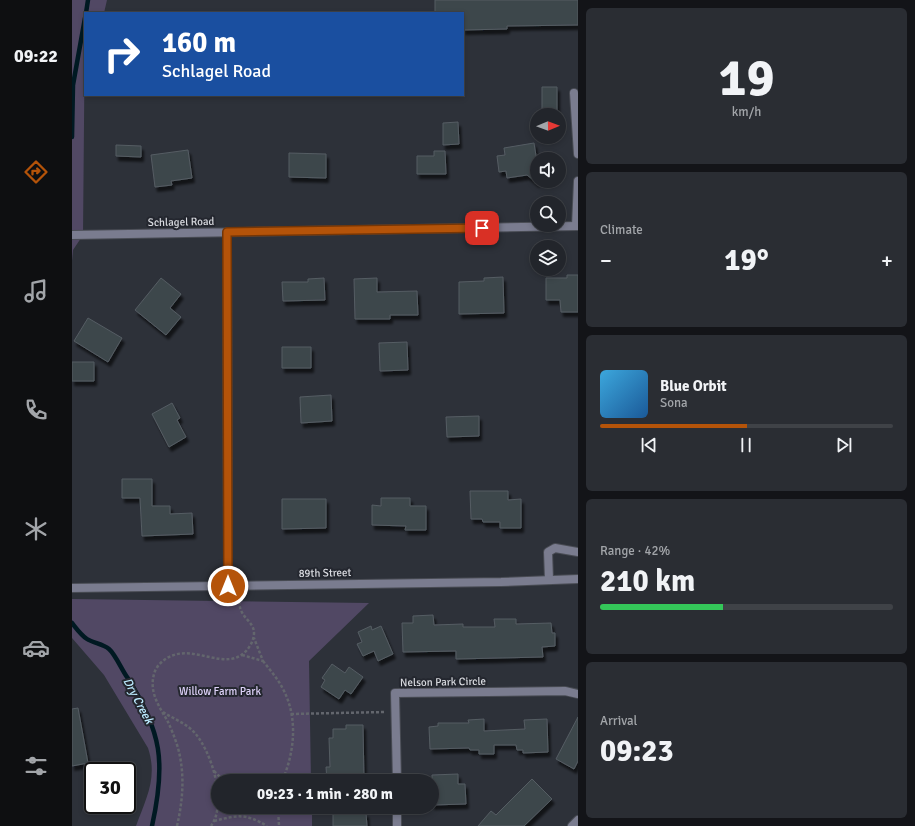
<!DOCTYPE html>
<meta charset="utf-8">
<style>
:root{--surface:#22252b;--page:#2a2d33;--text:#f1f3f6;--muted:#a2a5a9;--line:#3f4247;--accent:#b45309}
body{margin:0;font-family:Signika,sans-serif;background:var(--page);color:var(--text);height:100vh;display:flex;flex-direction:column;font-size:15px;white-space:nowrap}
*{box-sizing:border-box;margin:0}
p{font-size:13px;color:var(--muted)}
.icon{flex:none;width:22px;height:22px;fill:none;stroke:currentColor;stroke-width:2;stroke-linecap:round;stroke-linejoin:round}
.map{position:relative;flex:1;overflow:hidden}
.sheet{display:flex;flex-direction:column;gap:8px;padding:8px;background:#131418;width:337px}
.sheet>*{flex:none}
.hud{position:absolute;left:12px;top:12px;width:380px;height:84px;border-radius:0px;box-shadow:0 2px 6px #0003,0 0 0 1px var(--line);background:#1a4fa0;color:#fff;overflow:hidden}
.needle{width:26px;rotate:89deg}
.tools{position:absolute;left:458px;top:108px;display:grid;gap:8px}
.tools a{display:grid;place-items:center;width:36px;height:36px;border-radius:50%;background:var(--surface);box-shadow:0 2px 6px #0003,0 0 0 1px var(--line);font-size:20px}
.speed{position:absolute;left:12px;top:762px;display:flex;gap:8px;font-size:20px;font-weight:700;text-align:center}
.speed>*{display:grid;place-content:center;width:52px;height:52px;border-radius:50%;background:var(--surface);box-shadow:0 2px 6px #0003,0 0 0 1px var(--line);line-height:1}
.speed .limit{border:2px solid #111;border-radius:6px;background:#fff;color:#111}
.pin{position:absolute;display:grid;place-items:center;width:34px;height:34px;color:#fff;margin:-17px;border-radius:8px;box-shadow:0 2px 6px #0006}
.me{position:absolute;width:44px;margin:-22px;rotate:0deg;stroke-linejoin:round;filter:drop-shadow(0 0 3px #0008)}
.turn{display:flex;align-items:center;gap:14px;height:84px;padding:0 12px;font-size:18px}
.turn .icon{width:52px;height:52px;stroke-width:2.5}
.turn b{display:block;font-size:28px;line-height:34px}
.big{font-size:30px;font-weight:700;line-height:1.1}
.sheet .widget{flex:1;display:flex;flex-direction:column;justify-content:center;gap:6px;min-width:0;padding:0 14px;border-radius:6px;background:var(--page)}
.sheet .dial{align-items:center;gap:0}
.dial b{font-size:52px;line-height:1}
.song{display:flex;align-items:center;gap:12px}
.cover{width:48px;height:48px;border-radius:6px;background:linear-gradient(135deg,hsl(200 70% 55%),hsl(210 70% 35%))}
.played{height:4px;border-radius:2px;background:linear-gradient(90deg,var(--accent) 50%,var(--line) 50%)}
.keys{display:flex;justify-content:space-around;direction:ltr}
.heat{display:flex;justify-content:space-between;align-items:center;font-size:22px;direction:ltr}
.charge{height:6px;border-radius:3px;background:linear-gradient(90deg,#34c759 42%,var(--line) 0)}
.trip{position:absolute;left:139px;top:774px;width:228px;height:40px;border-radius:20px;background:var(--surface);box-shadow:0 2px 6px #0003,0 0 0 1px var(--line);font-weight:700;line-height:40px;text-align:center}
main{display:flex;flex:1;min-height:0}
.dock{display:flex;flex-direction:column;width:72px;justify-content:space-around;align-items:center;background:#0e0f11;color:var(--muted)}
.dock .icon{width:28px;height:28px}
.dock .selected{color:var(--accent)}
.dock b{font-size:18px;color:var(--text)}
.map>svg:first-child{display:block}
.green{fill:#514864}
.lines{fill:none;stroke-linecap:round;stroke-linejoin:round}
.stream{stroke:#001922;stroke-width:4.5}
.building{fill:#3e464c;stroke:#555d63;filter:url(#shadow)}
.lane-casing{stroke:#494c54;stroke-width:10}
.street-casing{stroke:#494c54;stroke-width:10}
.path{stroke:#63666d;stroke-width:2.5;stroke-dasharray:3 2;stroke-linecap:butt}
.lane{stroke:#7a7c8f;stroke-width:8}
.street{stroke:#7a7c8f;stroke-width:8}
.route-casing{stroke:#753606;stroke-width:10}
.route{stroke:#b45309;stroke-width:7}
.labels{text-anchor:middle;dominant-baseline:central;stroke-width:4;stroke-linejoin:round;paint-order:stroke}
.street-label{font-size:11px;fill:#dadce1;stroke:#24272f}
.park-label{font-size:11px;fill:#ded2f9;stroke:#24272f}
.water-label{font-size:12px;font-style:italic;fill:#bcebff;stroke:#24272f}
</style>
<main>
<nav class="dock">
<b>09:22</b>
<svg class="icon selected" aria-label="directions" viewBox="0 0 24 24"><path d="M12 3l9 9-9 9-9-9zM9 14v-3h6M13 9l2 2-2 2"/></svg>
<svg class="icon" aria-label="music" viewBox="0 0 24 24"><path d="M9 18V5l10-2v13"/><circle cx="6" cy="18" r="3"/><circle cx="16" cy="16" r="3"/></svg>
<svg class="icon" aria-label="phone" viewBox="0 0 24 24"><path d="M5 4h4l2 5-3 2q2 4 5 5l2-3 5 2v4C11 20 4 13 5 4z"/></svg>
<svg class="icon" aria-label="climate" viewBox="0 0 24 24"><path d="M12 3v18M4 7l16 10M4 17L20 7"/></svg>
<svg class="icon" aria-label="car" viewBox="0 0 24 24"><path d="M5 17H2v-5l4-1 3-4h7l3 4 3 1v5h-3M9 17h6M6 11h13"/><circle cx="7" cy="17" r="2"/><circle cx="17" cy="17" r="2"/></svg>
<svg class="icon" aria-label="filters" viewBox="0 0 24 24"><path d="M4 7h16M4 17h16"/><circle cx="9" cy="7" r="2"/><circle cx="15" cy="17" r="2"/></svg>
</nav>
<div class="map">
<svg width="506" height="826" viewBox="0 0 506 826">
<defs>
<filter id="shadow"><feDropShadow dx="2.5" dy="4.5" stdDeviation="1" flood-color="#0009"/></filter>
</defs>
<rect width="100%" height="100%" fill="#2d3139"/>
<path class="green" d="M0,0H35L32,13H13L11,235L1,250L0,261Z
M0,599L297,603L237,661L239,781H146V807H240V826H64C74,798 86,778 76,748L32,675L0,638Z"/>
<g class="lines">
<path class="stream" d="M14,13L16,0
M0,137L1,85L13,18
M0,623C4,628 9,635 15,639C21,643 31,644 37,649C43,654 50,670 55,677C90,732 94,763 80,826"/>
</g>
<path class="building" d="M363,0H506V25L435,26V29L391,30V13H363Z
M470,87H485V115H470Z
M386,122L387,144L371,145V123Z
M462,143L465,162V183L455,175L435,178L434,171L427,172L425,156L433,155L432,148Z
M44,145L69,146V157L44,156Z
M116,150L120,178L99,181L100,185L83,187L79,155Z
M362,151H373L374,174H345V156H362Z
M217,153L254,154V178L217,177Z
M495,275H506V312H489L488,300H474V278H495Z
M431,277L432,313L387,314V282L412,281V278Z
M89,278L109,294L98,308L109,317L94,335L63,310Z
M252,278L253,300L211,301L210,282H236V279Z
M305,278V292L345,291L346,315H318V319H283L282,279Z
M16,318L50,338L36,362L2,341Z
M335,342L336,370L308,371L307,343Z
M210,347H239V368H210Z
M0,362H22V381H0Z
M259,395L260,421L229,423L228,397Z
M100,403L108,418L105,420L114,437L97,447L80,414Z
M407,416V436L375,437L374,417Z
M50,479H80V506H98V514L120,513L121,534L70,536L68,498H50Z
M398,491H436V500L449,499V528H428V522H411L410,519H399Z
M309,498H338V506H354V530H333L334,526L300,525V505L309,506Z
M210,499H254V528L210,529Z
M361,615L362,625L391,624V627H423L422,619H444V624L479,623L480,633H483V646L470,647L471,657L384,659V651L331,652L330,623H341V616Z
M299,626L300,630L309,626L321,654L306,661L302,651L291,656L285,644L290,642L286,632Z
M260,664L273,673L277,667L291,677L279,694L273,690L267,699L249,687L253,680L250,678Z
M6,708L16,763L0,766V709Z
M506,717V761L502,769L484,759Z
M412,719V731L453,729L452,720L475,719L476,752L451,753V750H445L444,745H422V754H407V750H398L397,748L358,749L357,727L366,726V723H397L396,720Z
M274,725H291L292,781H255L254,767H258L257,738H261V729H274Z
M386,774V784H393L394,804L360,805V775Z
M460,779L480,799L452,826H406L419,811L424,815Z
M294,813L295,826H261V814Z"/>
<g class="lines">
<g class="lane-casing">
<path id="lane" d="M502,93L506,154
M504,226L506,181
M477,579L476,552L483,548L506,552"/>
</g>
<g class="street-casing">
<path id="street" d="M155,232L156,586
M0,235L506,226
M0,588L429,582L506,579
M325,781L323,693L493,691L506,694
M325,807V826
M500,826L506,820"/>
</g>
<path class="path" d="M170,655L191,661L182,638
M191,661C198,670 206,679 211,689C226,717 223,752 210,781
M91,712C100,718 111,722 120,730C139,748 156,803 139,826
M219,714L313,712
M142,771L152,781
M206,807L207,826
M142,821C166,815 173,813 195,826
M105,826C111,800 113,774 106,748C103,738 99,728 95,720C86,705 76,690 83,671C85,666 90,661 95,658C122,642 154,674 175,650C179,645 182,639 182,633C182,623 172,619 169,610C167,606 167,600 167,595"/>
<use href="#lane" class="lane"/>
<use href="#street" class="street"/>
</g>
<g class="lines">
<g class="route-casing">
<path id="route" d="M156,586L155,232L410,228"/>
</g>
<use href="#route" class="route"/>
</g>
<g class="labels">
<g class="street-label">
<text transform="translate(109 222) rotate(-1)">Schlagel Road</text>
<text transform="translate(253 573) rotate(-1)">89th Street</text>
<text transform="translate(371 682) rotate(-1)">Nelson Park Circle</text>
</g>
<g class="park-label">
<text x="148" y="691">Willow Farm Park</text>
</g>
<g class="water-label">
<text transform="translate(66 701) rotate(62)">Dry Creek</text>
</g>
</g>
</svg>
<div class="tools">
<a><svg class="needle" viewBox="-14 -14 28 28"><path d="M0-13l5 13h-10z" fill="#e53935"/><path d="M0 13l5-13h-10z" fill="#a2a5a9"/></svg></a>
<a><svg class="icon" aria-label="sound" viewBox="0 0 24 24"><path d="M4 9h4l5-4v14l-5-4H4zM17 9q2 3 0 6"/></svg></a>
<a><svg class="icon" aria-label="search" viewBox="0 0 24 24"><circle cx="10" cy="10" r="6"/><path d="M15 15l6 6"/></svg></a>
<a><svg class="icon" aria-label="layers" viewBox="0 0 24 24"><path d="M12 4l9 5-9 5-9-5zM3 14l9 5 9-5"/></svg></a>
</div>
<div class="speed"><div class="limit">30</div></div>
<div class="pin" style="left:410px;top:228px;background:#d93025"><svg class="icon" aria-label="arrive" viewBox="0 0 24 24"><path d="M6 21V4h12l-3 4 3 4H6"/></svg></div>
<svg class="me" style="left:156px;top:586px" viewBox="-20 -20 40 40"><circle r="17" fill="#b45309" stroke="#fff" stroke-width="3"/><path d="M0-11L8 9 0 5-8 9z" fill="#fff"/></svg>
<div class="trip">09:23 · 1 min · 280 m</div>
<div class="hud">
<div class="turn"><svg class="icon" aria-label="right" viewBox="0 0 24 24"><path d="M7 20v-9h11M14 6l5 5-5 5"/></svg><div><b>160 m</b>Schlagel Road</div></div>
</div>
</div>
<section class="sheet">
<div class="widget dial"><b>19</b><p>km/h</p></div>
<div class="widget"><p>Climate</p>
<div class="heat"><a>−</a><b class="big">19°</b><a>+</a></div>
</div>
<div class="widget">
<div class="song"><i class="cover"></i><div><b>Blue Orbit</b><p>Sona</p></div></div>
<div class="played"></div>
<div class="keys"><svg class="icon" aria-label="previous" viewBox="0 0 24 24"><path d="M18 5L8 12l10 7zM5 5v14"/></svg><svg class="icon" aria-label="pause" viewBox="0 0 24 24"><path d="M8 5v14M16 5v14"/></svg><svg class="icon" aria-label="next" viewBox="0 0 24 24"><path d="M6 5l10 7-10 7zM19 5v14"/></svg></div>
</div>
<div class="widget"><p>Range · 42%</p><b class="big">210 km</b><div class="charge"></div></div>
<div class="widget"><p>Arrival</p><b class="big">09:23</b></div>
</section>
</main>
